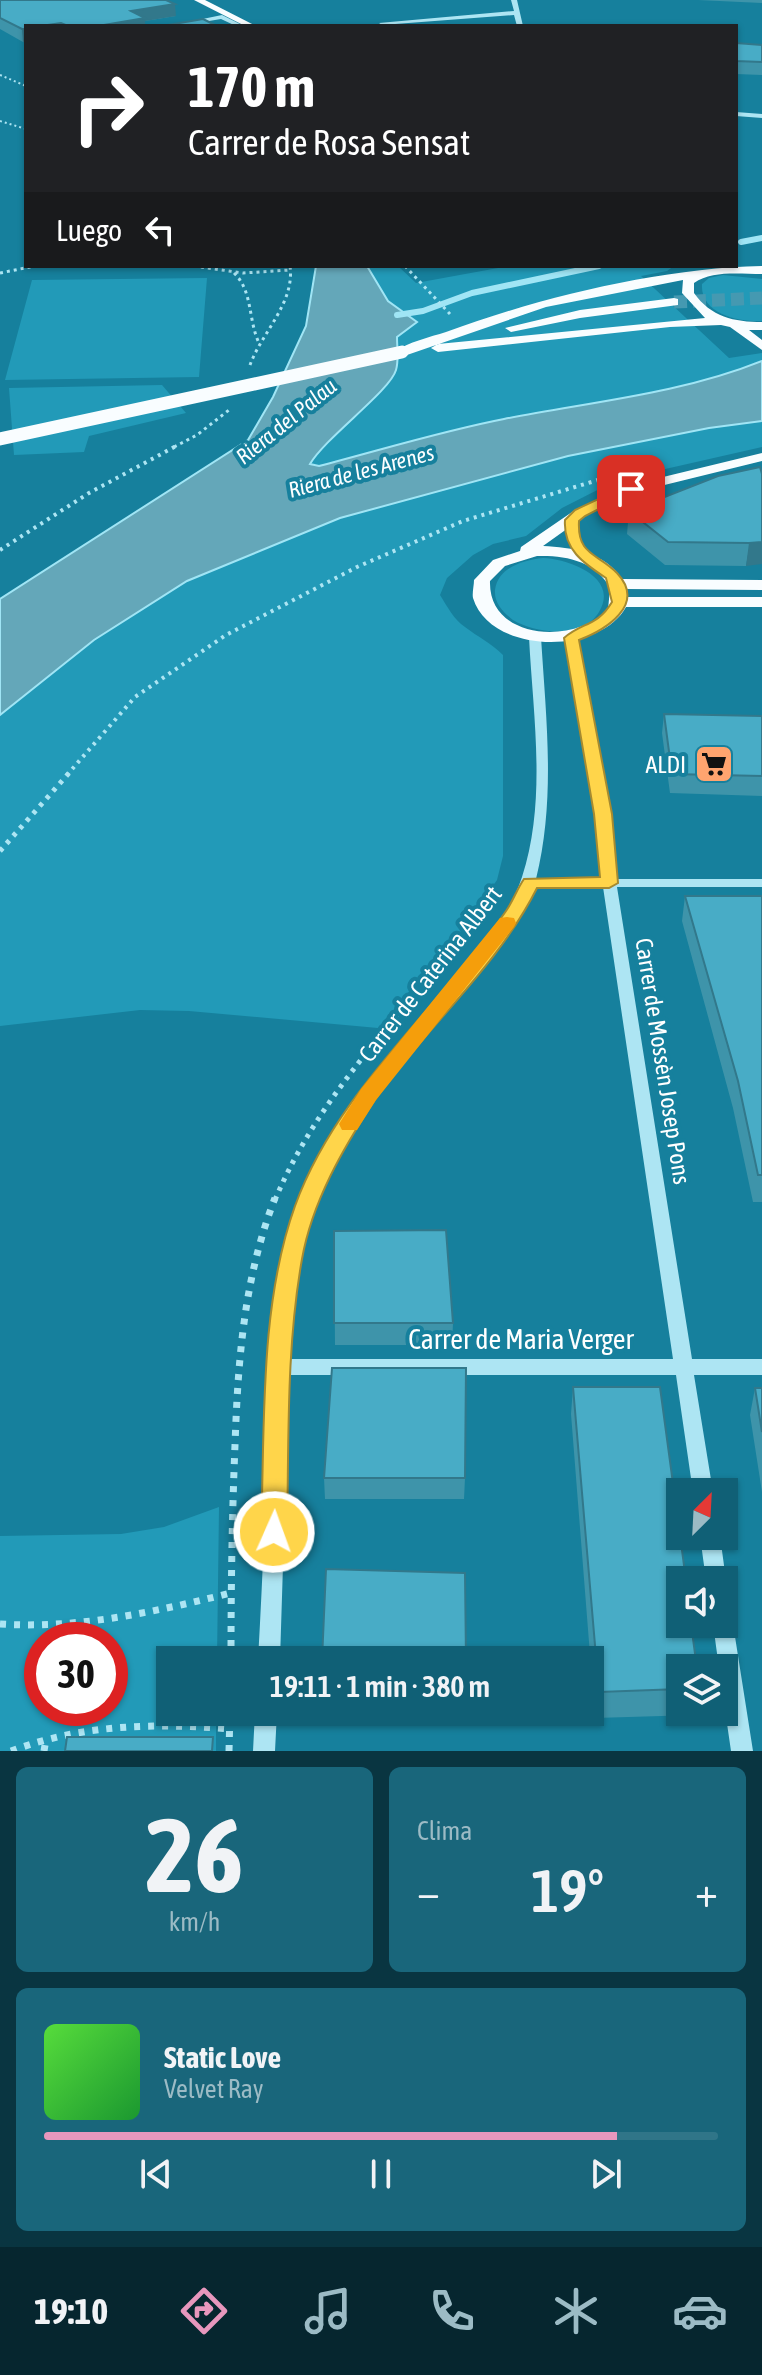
<!DOCTYPE html>
<html lang="es">
<meta charset="utf-8">
<style>
:root{--surface:#106076;--page:#19667b;--text:#f1f3f6;--muted:#9cbbc5;--line:#307588;--accent:#e797bd}
body{margin:0;font-family:"Asap Condensed",sans-serif;background:var(--page);color:var(--text);height:100vh;display:flex;flex-direction:column;font-size:30px;white-space:nowrap}
*{box-sizing:border-box;margin:0}
p{font-size:26px;color:var(--muted)}
.icon{flex:none;width:44px;height:44px;fill:none;stroke:currentColor;stroke-width:2;stroke-linecap:round;stroke-linejoin:round}
.map{position:relative;height:1751px;overflow:hidden}
.panel{display:flex;flex-direction:column;gap:16px;padding:16px;background:#093541;flex:1}
.panel>*{flex:none}
.hud{position:absolute;left:24px;top:24px;width:714px;height:244px;border-radius:0px;box-shadow:0 2px 6px #0004;background:#202124;color:#fff;overflow:hidden}
.needle{width:52px;rotate:24deg}
.fabs{position:absolute;left:666px;top:1478px;display:grid;gap:16px}
.fabs a{display:grid;place-items:center;width:72px;height:72px;border-radius:0px;background:var(--surface);box-shadow:0 2px 6px #0004;font-size:40px}
.speed{position:absolute;left:24px;top:1622px;display:flex;gap:16px;font-size:40px;font-weight:700;text-align:center}
.speed>*{display:grid;place-content:center;width:104px;height:104px;border-radius:50%;background:var(--surface);box-shadow:0 2px 6px #0004;line-height:1}
.speed .limit{border:12px solid #d22;background:#fff;color:#111}
.pin{position:absolute;display:grid;place-items:center;width:68px;height:68px;color:#fff;margin:-34px;border-radius:16px;box-shadow:0 4px 12px #0006}
.me{position:absolute;width:88px;margin:-44px;rotate:2deg;stroke-linejoin:round;filter:drop-shadow(0 0 6px #0008)}
.turn{display:flex;align-items:center;gap:28px;height:168px;padding:0 32px;font-size:36px}
.turn .icon{width:104px;height:104px;stroke-width:2.5}
.turn b{display:block;font-size:56px;line-height:68px}
.then{display:flex;align-items:center;height:76px;padding:0 32px;background:#0003;gap:16px;font-size:30px}
.big{font-size:60px;font-weight:600;line-height:1.1}
.panel .card{flex:1;display:flex;flex-direction:column;justify-content:center;gap:12px;min-width:0;padding:0 28px;border-radius:12px;background:var(--page)}
.panel .dial{align-items:center;gap:0}
.dial b{font-size:104px;line-height:1}
.song{display:flex;align-items:center;gap:24px}
.cover{width:96px;height:96px;border-radius:12px;background:linear-gradient(135deg,hsl(110 70% 55%),hsl(130 70% 35%))}
.played{height:8px;border-radius:4px;background:linear-gradient(90deg,var(--accent) 85%,var(--line) 85%)}
.keys{display:flex;justify-content:space-around;direction:ltr}
.heat{display:flex;justify-content:space-between;align-items:center;font-size:44px;direction:ltr}
.panel .tiles{flex:1;display:grid;gap:16px;grid-template-columns:1fr 1fr}
.card:last-child{grid-column:span 2}
.trip{position:absolute;left:156px;top:1646px;width:448px;height:80px;border-radius:0px;background:var(--surface);box-shadow:0 2px 6px #0004;font-weight:600;line-height:80px;text-align:center}
.menu{display:flex;height:128px;justify-content:space-around;align-items:center;background:#06262f;color:var(--muted)}
.menu .icon{width:56px;height:56px}
.menu .selected{color:var(--accent)}
.menu b{font-size:36px;color:var(--text)}
.map>svg:first-child{display:block}
.green{fill:#229ab8;fill-rule:evenodd}
.water{fill:#64a7b9;stroke:#a0e5f5;stroke-width:2}
.lines{fill:none;stroke-linecap:round;stroke-linejoin:round}
.stream{stroke:#a0e5f5;stroke-width:6}
.major-tunnel{stroke:#4599b1;stroke-width:13;stroke-dasharray:13 6;stroke-linecap:butt}
.path-far4{stroke:#ade5f3;stroke-width:2;stroke-dasharray:2 3;stroke-linecap:butt}
.path-far3{stroke:#ade5f3;stroke-width:3;stroke-dasharray:3 4;stroke-linecap:butt}
.path-far2{stroke:#ade5f3;stroke-width:4;stroke-dasharray:3 5;stroke-linecap:butt}
.path-far1{stroke:#ade5f3;stroke-width:5;stroke-dasharray:4 6;stroke-linecap:butt}
.path{stroke:#ade5f3;stroke-width:7;stroke-dasharray:6 8;stroke-linecap:butt}
.minor{fill:#ade5f3;fill-rule:evenodd}
.major{fill:#f9fdff;fill-rule:evenodd}
.major-bridge{stroke:#f9fdff;stroke-width:13}
.wall{fill:#3e94aa}
.shaded-wall{fill:#32788b}
.building{fill:#48acc6;stroke:#32788b;stroke-width:2}
.route{fill:#ffd54a;stroke:#a68a30;stroke-width:2}
.slow{fill:#f59e0b}
.labels{text-anchor:middle;dominant-baseline:central;stroke-width:8;stroke-linejoin:round;paint-order:stroke}
.far-water-label{font-size:22px;font-style:italic;fill:#fcfeff;stroke:#16809d}
.poi-label{font-size:24px;fill:#fff;stroke:#16809d;text-anchor:end}
.street-label{font-size:24px;fill:#fff;stroke:#16809d}
.near-street-label{font-size:28px;fill:#fff;stroke:#16809d}
</style>
<div class="map">
<svg width="762" height="1751" viewBox="0 0 762 1751">
<rect width="100%" height="100%" fill="#16809d"/>
<path class="green" d="M367,266H398L416,283L509,266H674L667,271L641,276L729,358L762,353V361C680,394 590,402 504,419C442,431 381,450 320,466L309,463L332,435L372,400L397,337L416,321L388,301Z
M723,275L762,279V321C739,322 700,314 702,284L709,278Z
M207,278L199,377L5,380L32,280Z
M162,385L186,413L89,436L84,452L14,455L9,388Z
M762,421V447L617,480L562,508L526,536L493,544L473,555L447,578L440,595C447,606 454,620 465,627C478,637 491,643 503,655V856L497,880L462,930L378,1028L189,1011L140,1010L0,1026V715L94,640L187,581L340,518L568,456L709,428Z
M543,558C568,559 620,577 599,612C583,639 536,634 513,620C503,612 494,603 495,590C498,567 524,560 543,558Z
M219,1507L217,1660H170V1712H216V1751H0V1536L121,1534L164,1527ZM42,1640H110V1708H42Z"/>
<path class="water" d="M316,266H367L388,301L417,322L397,337C397,347 399,360 396,370C390,391 326,437 310,464L319,466C381,450 442,431 504,419C590,402 680,394 762,361V421L709,428L568,456L340,518L187,581L94,640L0,715V599L248,440L273,397L306,326Z"/>
<g class="lines">
<path class="stream" d="M741,242L762,238
M397,315L423,311L472,293L599,266"/>
<path class="major-tunnel" d="M674,302L762,298"/>
<path class="path-far4" d="M0,75L26,86
M0,121L26,129"/>
<path class="path-far3" d="M194,266L243,273L290,270
M405,266L450,314
M0,273L35,266
M234,273C253,291 248,320 259,343
M250,365C262,332 295,303 290,266
M174,447L197,435L229,410"/>
<path class="path-far2" d="M0,550L89,493L178,445
M67,775L135,697L226,635L357,567L463,521L598,480"/>
<path class="path-far1" d="M0,851L69,773
M275,1200C323,1085 414,1003 489,905"/>
<path class="path" d="M0,1624C79,1629 154,1612 231,1593
M231,1660C231,1588 232,1517 235,1445C238,1359 244,1278 275,1198
M11,1751C84,1724 154,1723 230,1729
M44,1751L46,1739
M229,1751L230,1712"/>
<path class="minor" d="M511,0H517L523,26H517L514,15L382,25L379,23L514,11Z
M222,15L244,26H236L221,19L191,24L188,22Z
M736,112L762,114V118L736,116Z
M535,633L541,637C546,719 556,798 536,879H602L596,814L565,638L571,634L577,638L610,814L616,879H762V887H617L692,1359H762V1375H694L713,1492H693L676,1375H289L280,1660H258C262,1590 265,1519 267,1449C270,1366 270,1278 302,1199C333,1124 384,1061 435,999C467,962 507,924 522,877C547,800 533,716 529,637ZM532,887H603L673,1359H290C292,1307 299,1254 317,1204C343,1131 395,1069 443,1010C475,971 514,934 532,887Z
M700,1536H720L726,1580L724,1585V1580H706Z
M724,1615L730,1617L733,1624L753,1751H731L724,1703V1668H719L713,1624H724Z
M255,1712H277L275,1751H253Z"/>
<path class="major" d="M194,0H205L256,26H245Z
M762,266V274C740,274 712,270 694,283V293C711,317 734,322 762,322V330H749L762,340V350L730,327L721,325L670,327L438,352L431,348L438,344L705,318L682,293L683,280L546,307L407,355L395,352C408,342 430,337 446,332C541,297 661,268 762,266Z
M674,298L678,299V305L580,318L511,332L505,328L580,310Z
M762,453V461L636,492L585,516L543,546C571,547 606,553 622,579L762,580V590L626,589L627,597H762V607H626C599,656 490,654 473,598C472,594 474,585 474,580L493,560L520,551L521,547L575,510L626,486ZM537,556C565,555 596,561 610,588L608,610C574,645 488,640 490,581L505,566Z"/>
<path class="major-bridge" d="M0,439L402,352"/>
</g>
<path class="wall" d="M0,0L176,16L145,21V26H26V41L23,42L0,29Z
M698,0H762V3Z
M736,43L762,45V75L736,74Z
M762,474L746,566L665,565L627,534L629,511Z
M664,714L762,716V796L670,793L662,733Z
M685,896H762V1202H753L733,1108L682,921Z
M334,1231L453,1323L452,1345H335Z
M573,1387L680,1668V1712H695V1715L595,1718L571,1414Z
M755,1388H762V1492L750,1415Z
M324,1478H465L464,1499H325Z
M320,1712H465V1720L320,1716Z"/>
<path class="shaded-wall" d="M175,4L176,16L145,21V26H98L131,11Z
M61,23L62,26H41Z
M22,29H26V41L23,42Z
M762,542V564L746,566L749,543Z"/>
<path class="building" d="M0,0H166L175,4L131,11L145,18L98,26H68L61,23L41,26H26V29H22L0,18Z
M203,19L217,26H162Z
M736,43L762,45V62L736,61Z
M760,467L762,474V542L749,543L668,542L629,511L718,476Z
M664,714L762,716V776L672,774Z
M685,896H762V1175H758L738,1081Z
M446,1230L453,1323H334V1231Z
M332,1368H466L465,1478H324Z
M573,1387H660L686,1580H680V1624H691L697,1668H680V1689L599,1692Z
M755,1388H762V1432Z
M326,1569L465,1573L466,1660H322Z
M67,1737H213L212,1751H65Z"/>
<path class="route" d="M626,486L638,489L585,516L579,521C577,556 598,553 617,573C647,605 605,630 579,640L612,814L618,883L609,888H537C497,968 425,1028 375,1100C343,1148 312,1202 302,1259C286,1348 289,1442 287,1532L283,1540L274,1543L265,1540L261,1532C265,1427 259,1306 295,1206C337,1090 438,1010 506,911C513,901 517,889 524,879L600,877L594,814L564,638C582,622 597,627 612,602L606,578C583,563 563,549 565,520L575,510Z"/>
<path class="slow" d="M507,917L514,918L516,923L514,927L376,1100L357,1130H342L339,1124L361,1089L500,918Z"/>
<defs>
<g id="supermarket-square" transform="scale(2)"><rect x="-9" y="-9" width="18" height="18" rx="4" fill="#ffa46f" stroke="#16809d"/><path d="M-6-5.5h2.5l.6 2H6L4.5 2H-2.5L-4.4-4H-6ZM-1.5 3.2a1.3 1.3 0 1 0 .1 0ZM3 3.2a1.3 1.3 0 1 0 .1 0Z" fill="#111"/></g>
</defs>
<g fill-rule="evenodd">
<use href="#supermarket-square" x="714" y="764"/>
</g>
<g class="labels">
<g class="far-water-label">
<text transform="translate(286 421) rotate(-39)">Riera del Palau</text>
<text transform="translate(361 471) rotate(-15)">Riera de les Arenes</text>
</g>
<g class="poi-label">
<text x="686" y="764">ALDI</text>
</g>
<g class="street-label">
<text transform="translate(430 974) rotate(-52)">Carrer de Caterina Albert</text>
<text transform="translate(663 1061) rotate(81)">Carrer de Mossèn Josep Pons</text>
</g>
<g class="near-street-label">
<text x="521" y="1339">Carrer de Maria Verger</text>
</g>
</g>
</svg>
<div class="fabs">
<a><svg class="needle" viewBox="-14 -14 28 28"><path d="M0-13l5 13h-10z" fill="#e53935"/><path d="M0 13l5-13h-10z" fill="#9cbbc5"/></svg></a>
<a><svg class="icon" aria-label="sound" viewBox="0 0 24 24"><path d="M4 9h4l5-4v14l-5-4H4zM17 9q2 3 0 6"/></svg></a>
<a><svg class="icon" aria-label="layers" viewBox="0 0 24 24"><path d="M12 4l9 5-9 5-9-5zM3 14l9 5 9-5"/></svg></a>
</div>
<div class="speed"><div class="limit">30</div></div>
<div class="pin" style="left:631px;top:489px;background:#d93025"><svg class="icon" aria-label="arrive" viewBox="0 0 24 24"><path d="M6 21V4h12l-3 4 3 4H6"/></svg></div>
<svg class="me" style="left:274px;top:1532px" viewBox="-20 -20 40 40"><circle r="17" fill="#ffd54a" stroke="#fff" stroke-width="3"/><path d="M0-11L8 9 0 5-8 9z" fill="#fff"/></svg>
<div class="trip">19:11 · 1 min · 380 m</div>
<div class="hud">
<div class="turn"><svg class="icon" aria-label="right" viewBox="0 0 24 24"><path d="M7 20v-9h11M14 6l5 5-5 5"/></svg><div><b>170 m</b>Carrer de Rosa Sensat</div></div>
<div class="then">Luego<svg class="icon" aria-label="left" viewBox="0 0 24 24"><path d="M17 20v-9H6M10 6l-5 5 5 5"/></svg></div>
</div>
</div>
<section class="panel">
<div class="tiles">
<div class="card dial"><b>26</b><p>km/h</p></div>
<div class="card"><p>Clima</p>
<div class="heat"><a>−</a><b class="big">19°</b><a>+</a></div>
</div>
<div class="card">
<div class="song"><i class="cover"></i><div><b>Static Love</b><p>Velvet Ray</p></div></div>
<div class="played"></div>
<div class="keys"><svg class="icon" aria-label="previous" viewBox="0 0 24 24"><path d="M18 5L8 12l10 7zM5 5v14"/></svg><svg class="icon" aria-label="pause" viewBox="0 0 24 24"><path d="M8 5v14M16 5v14"/></svg><svg class="icon" aria-label="next" viewBox="0 0 24 24"><path d="M6 5l10 7-10 7zM19 5v14"/></svg></div>
</div>
</div>
</section>
<nav class="menu">
<b>19:10</b>
<svg class="icon selected" aria-label="directions" viewBox="0 0 24 24"><path d="M12 3l9 9-9 9-9-9zM9 14v-3h6M13 9l2 2-2 2"/></svg>
<svg class="icon" aria-label="music" viewBox="0 0 24 24"><path d="M9 18V5l10-2v13"/><circle cx="6" cy="18" r="3"/><circle cx="16" cy="16" r="3"/></svg>
<svg class="icon" aria-label="phone" viewBox="0 0 24 24"><path d="M5 4h4l2 5-3 2q2 4 5 5l2-3 5 2v4C11 20 4 13 5 4z"/></svg>
<svg class="icon" aria-label="climate" viewBox="0 0 24 24"><path d="M12 3v18M4 7l16 10M4 17L20 7"/></svg>
<svg class="icon" aria-label="car" viewBox="0 0 24 24"><path d="M5 17H2v-5l4-1 3-4h7l3 4 3 1v5h-3M9 17h6M6 11h13"/><circle cx="7" cy="17" r="2"/><circle cx="17" cy="17" r="2"/></svg>
</nav>
